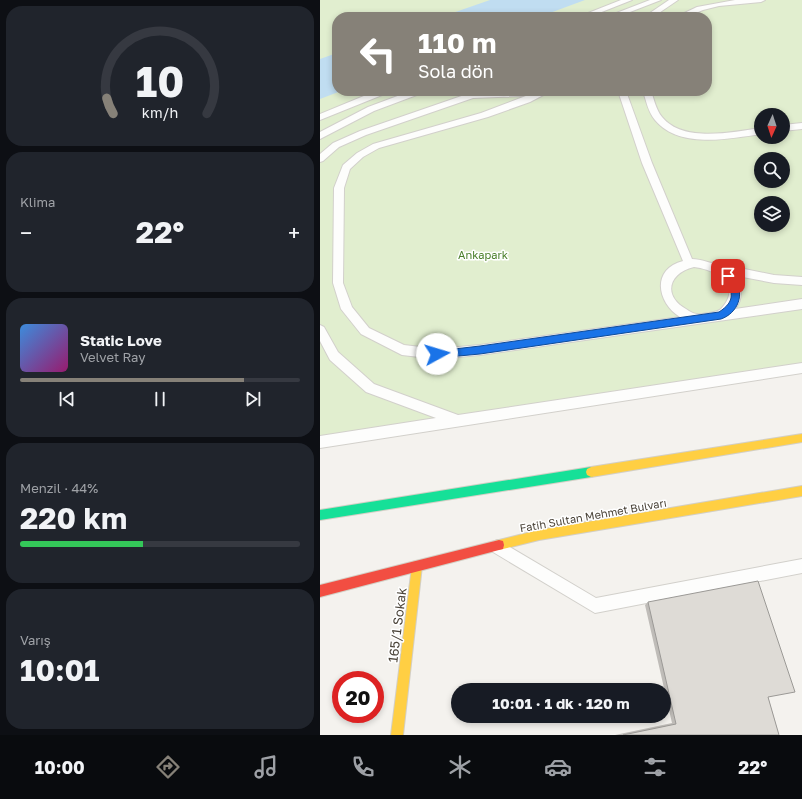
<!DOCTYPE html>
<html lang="tr">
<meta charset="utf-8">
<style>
:root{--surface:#171b24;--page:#20242c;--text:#f1f3f6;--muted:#9ea1a6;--line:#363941;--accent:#868178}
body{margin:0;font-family:"Golos Text",sans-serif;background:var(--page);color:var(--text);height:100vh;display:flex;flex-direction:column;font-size:15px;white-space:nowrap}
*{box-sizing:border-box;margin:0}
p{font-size:13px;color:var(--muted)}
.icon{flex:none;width:22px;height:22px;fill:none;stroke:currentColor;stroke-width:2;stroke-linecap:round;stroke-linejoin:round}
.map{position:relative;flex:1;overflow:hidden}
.panel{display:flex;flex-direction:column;gap:6px;padding:6px;background:#0d0f14;width:320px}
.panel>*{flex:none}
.top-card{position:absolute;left:12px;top:12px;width:380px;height:84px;border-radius:16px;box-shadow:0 2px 6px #0003;background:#868178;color:#fff;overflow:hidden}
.needle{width:26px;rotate:183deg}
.tools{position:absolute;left:434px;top:108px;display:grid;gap:8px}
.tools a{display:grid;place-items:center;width:36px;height:36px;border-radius:50%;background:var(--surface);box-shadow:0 2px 6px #0003;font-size:20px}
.speed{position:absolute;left:12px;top:671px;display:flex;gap:8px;font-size:20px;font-weight:700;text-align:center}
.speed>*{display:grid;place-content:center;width:52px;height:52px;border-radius:50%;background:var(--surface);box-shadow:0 2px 6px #0003;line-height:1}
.speed .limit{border:6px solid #d22;background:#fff;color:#111}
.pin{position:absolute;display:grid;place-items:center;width:34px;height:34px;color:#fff;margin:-17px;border-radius:8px;box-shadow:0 2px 6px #0006}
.me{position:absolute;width:44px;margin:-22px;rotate:84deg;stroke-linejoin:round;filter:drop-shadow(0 0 3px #0008)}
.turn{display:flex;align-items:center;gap:14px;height:84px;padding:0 20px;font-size:18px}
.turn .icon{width:52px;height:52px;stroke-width:2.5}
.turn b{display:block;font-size:28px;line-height:34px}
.big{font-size:30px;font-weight:700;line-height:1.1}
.panel .card{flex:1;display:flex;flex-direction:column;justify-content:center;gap:6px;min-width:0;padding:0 14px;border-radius:16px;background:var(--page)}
.panel .dial{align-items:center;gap:0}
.dial svg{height:104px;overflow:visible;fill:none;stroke:var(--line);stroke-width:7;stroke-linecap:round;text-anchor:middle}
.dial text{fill:var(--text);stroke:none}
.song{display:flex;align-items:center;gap:12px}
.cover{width:48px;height:48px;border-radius:6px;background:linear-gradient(135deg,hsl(210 70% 55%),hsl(320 70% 35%))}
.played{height:4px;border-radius:2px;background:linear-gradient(90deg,var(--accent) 80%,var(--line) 80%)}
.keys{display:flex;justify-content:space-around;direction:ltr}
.heat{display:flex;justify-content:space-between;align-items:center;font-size:22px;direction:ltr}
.charge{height:6px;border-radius:3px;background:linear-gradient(90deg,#34c759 44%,var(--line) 0)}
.trip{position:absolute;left:131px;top:683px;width:220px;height:40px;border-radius:20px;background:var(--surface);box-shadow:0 2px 6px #0003;font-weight:700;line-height:40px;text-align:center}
.tab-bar{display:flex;height:64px;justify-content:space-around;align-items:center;background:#090b0e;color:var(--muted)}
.tab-bar .icon{width:28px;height:28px}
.tab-bar .active{color:var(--accent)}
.tab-bar b{font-size:18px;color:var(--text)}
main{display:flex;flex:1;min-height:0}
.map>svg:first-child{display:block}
.green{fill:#e1eecf;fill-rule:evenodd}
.water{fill:#c0ddf1}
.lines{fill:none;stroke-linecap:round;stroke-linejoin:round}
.lane-casing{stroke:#d2d0cb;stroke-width:2}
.fast-casing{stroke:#d3cfc5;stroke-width:2}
.slow-casing{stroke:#d3cfc5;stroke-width:2}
.jam-casing{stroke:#d3cfc5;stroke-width:2}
.lane{fill:#fdfdfc;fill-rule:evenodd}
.fast{fill:#16e098;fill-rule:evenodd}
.slow{fill:#ffcf43;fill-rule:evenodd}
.jam{fill:#f24e42;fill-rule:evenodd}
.wall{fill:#bfbcb8}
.building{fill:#dedbd6;stroke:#9b9996}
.route{fill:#1a73e8;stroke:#114b97}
.labels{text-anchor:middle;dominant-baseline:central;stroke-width:3;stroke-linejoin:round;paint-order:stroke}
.park-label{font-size:11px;fill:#4a7f2a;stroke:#fff}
.street-label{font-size:11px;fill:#4b4439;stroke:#fff}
.near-street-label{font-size:13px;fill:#4b4439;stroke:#fff}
</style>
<main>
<section class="panel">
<div class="card dial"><svg viewBox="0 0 100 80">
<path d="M14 69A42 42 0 1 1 86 69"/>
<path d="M14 69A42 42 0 0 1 9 57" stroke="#868178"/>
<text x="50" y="56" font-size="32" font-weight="700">10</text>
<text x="50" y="72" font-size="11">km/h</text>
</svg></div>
<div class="card"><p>Klima</p>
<div class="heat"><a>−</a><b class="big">22°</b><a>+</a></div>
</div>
<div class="card">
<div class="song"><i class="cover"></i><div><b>Static Love</b><p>Velvet Ray</p></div></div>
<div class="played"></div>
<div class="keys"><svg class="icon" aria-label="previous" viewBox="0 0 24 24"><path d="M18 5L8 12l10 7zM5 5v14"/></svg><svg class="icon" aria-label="pause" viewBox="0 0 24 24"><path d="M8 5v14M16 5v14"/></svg><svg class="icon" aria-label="next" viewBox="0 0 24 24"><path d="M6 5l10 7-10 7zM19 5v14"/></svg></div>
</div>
<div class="card"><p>Menzil · 44%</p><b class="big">220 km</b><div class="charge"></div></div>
<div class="card"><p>Varış</p><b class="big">10:01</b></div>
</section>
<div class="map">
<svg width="482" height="735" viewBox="0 0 482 735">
<rect width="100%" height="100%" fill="#f4f2ee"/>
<path class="green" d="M0,0H482V372L0,443ZM17,17H387V91H17ZM441,115H463V137H441ZM441,159H463V181H441ZM441,203H463V225H441Z"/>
<path class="water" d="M170,0H265L219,17H121Z
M17,53V91H21L0,99V59Z"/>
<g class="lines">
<g class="lane-casing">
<path id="lane" d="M301,0H312L269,17H258Z
M330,0H341L297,17H286Z
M349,0H358L333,17H324Z
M415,0H445L441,2L399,6L383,10L366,17H356L377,7Z
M56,91H68L67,93L0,120V114Z
M91,91H103L102,93L54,111L0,139V132L48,107Z
M156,91H169L168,92L211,91L202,96L153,98L46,135L19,147L3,161L0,162V154L13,143L40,131Z
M219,91H231L210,102L168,117L59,148L43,157L30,169L24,188L23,283L32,307L49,328L84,345L117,349L160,345L360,317C337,303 331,269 363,261L322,163L298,91H306L332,163L372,259C382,259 393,265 400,264L454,275L482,277V285L454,283L412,275C422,283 424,299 415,309L482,299V309L160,355L117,359L82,355L41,334L21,309L13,283L14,188L23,165L37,153L53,144L161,113ZM374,267C397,270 423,285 401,309C397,312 394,312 389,313C386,313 381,315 377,314C374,314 369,311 366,309C342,295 349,273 374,267Z
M323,91H331C334,99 336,110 342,117C363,143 412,132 441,128V134C408,139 359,149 335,120C328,112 326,100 323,91Z
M482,123V129L463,131V125Z
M0,325L4,327L18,352L54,384L138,415L482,363V373L0,448V436L116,418L46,392L10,360L0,341Z
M178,540L276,598L482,559V573L275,613L173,552L171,547L173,542Z"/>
</g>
<g class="fast-casing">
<path id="fast" d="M271,467L275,469L276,472L275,475L271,477L0,520V510Z"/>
</g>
<g class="slow-casing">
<path id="slow" d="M482,434V442L271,477L267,475L266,472L267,469L271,467Z
M482,486V496L219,540L179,550L175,549L174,545L175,541L219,530Z
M97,561L101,562L102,566L83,735H71L92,566L93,562Z"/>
</g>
<g class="jam-casing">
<path id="jam" d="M179,540L183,541L184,545L183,549L179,550L0,597V585Z"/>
</g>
<use href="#lane" class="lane"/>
<use href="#fast" class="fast"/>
<use href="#slow" class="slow"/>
<use href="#jam" class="jam"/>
</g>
<path class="wall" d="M328,602L448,697L459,735H295L352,723L325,605Z"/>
<path class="building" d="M438,581L475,692L448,697L459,735H303L356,724L328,602Z"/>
<path class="route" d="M408,273C412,275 413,276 415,280C425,294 418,313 401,319L160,354L117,358L114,357L112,354L114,352L117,351L160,346L399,312C416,301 413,292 404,276Z"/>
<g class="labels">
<g class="park-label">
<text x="163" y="254">Ankapark</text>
</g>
<g class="street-label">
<text transform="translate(273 515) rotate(-10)">Fatih Sultan Mehmet Bulvarı</text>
</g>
<g class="near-street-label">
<text transform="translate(77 625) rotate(-83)">165/1 Sokak</text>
</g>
</g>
</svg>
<div class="tools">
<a><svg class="needle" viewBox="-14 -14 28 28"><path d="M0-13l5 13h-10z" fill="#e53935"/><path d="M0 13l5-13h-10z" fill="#9ea1a6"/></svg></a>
<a><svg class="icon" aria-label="search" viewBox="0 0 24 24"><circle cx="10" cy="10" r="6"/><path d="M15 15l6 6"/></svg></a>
<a><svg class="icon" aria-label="layers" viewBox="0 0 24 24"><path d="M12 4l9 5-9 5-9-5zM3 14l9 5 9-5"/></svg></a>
</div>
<div class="speed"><div class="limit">20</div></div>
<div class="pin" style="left:408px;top:276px;background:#d93025"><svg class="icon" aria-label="arrive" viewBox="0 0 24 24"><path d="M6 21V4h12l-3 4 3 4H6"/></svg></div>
<svg class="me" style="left:117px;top:354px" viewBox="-20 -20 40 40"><circle r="19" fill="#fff"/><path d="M0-13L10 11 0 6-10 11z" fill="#1a73e8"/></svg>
<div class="trip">10:01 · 1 dk · 120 m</div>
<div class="top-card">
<div class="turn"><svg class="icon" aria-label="left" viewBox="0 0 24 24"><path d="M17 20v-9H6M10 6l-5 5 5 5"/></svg><div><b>110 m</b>Sola dön</div></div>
</div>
</div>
</main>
<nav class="tab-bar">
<b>10:00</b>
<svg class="icon active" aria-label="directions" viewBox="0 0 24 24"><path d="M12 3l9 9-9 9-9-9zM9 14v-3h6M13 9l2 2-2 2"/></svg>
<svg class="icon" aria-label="music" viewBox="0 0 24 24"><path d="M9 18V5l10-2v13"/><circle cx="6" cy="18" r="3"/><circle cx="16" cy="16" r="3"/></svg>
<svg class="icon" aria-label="phone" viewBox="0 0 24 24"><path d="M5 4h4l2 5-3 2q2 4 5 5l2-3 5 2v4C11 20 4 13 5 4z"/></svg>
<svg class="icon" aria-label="climate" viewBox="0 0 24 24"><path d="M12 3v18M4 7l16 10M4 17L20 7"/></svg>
<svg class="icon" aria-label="car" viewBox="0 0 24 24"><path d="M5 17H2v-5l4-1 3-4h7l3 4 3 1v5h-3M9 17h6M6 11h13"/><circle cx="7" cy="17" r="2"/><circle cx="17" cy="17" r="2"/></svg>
<svg class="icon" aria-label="filters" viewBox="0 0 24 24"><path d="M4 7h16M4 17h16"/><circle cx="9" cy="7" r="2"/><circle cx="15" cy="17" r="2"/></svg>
<b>22°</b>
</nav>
